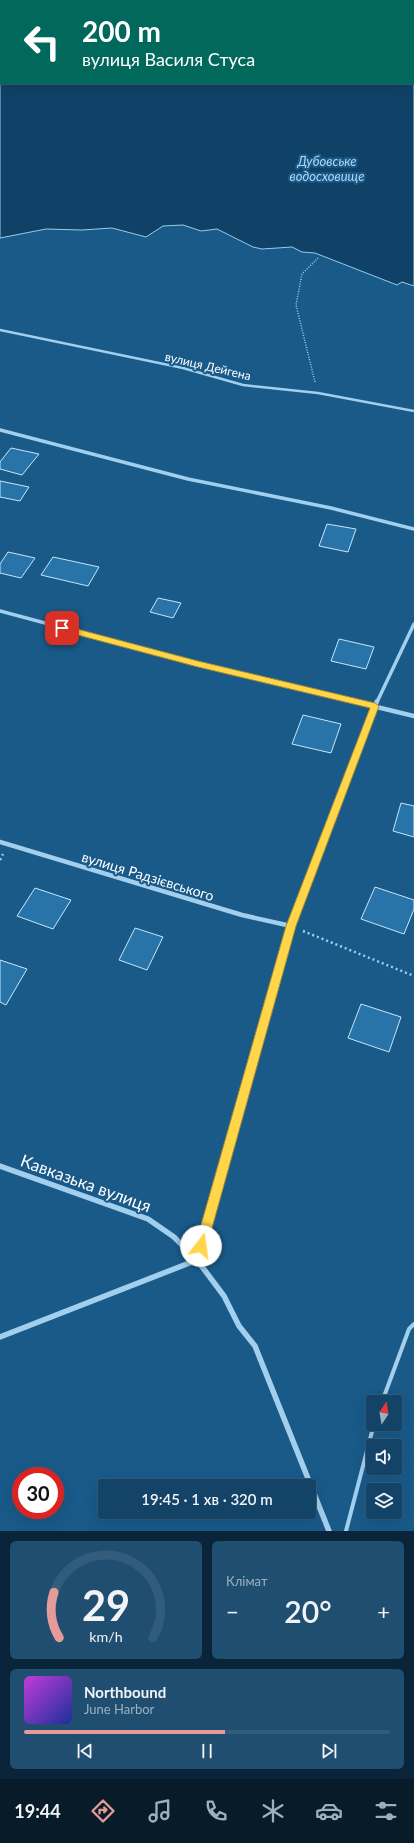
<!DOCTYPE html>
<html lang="uk">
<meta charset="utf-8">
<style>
:root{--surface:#134467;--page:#204e70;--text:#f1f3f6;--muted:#9db0c0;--line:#325c7b;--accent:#e69b98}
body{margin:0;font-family:Lato,sans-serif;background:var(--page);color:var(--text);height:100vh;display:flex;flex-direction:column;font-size:15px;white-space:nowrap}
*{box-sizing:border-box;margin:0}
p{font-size:13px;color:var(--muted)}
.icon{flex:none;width:22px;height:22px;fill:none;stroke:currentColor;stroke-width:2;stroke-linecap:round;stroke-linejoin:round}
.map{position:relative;height:1531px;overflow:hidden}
.sheet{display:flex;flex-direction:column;gap:10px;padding:10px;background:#0a2539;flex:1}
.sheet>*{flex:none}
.top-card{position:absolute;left:0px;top:0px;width:414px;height:84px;box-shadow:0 4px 16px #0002,0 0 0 1px var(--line);background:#00695c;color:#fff;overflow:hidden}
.needle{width:26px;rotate:12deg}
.buttons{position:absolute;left:366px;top:1395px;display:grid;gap:8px}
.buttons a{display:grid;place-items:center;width:36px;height:36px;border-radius:4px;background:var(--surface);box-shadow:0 4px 16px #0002,0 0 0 1px var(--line);font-size:20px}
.speed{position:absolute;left:12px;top:1467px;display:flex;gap:8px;font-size:20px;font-weight:700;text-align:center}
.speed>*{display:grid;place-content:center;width:52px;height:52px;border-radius:50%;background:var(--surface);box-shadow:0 4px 16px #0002,0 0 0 1px var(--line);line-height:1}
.speed .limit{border:6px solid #d22;background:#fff;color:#111}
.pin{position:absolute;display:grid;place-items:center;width:34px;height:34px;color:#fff;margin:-17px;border-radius:8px;box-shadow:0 2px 6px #0006}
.me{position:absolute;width:44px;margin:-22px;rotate:15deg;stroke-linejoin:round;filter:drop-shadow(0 0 3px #0008)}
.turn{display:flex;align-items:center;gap:14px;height:84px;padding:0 16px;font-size:18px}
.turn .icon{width:52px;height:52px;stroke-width:2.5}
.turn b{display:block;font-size:28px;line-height:34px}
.big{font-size:30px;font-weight:600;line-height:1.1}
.sheet .widget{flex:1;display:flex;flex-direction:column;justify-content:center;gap:6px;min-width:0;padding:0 14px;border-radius:6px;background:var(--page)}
.sheet .dial{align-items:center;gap:0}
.dial svg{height:104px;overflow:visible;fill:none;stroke:var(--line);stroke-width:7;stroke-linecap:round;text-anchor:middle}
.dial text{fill:var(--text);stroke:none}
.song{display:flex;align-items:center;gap:12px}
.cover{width:48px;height:48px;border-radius:6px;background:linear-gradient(135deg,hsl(290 70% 55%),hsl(230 70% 35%))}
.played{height:4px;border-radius:2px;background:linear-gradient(90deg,var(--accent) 55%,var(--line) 55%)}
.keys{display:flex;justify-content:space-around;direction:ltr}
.heat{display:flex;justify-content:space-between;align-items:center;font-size:22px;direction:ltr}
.sheet .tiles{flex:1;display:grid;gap:10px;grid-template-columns:1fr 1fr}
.widget:last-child{grid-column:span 2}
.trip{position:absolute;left:98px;top:1479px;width:218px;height:40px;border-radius:4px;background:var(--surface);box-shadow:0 4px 16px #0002,0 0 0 1px var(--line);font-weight:600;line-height:40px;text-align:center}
.tab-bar{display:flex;height:64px;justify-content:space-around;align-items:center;background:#081b29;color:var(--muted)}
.tab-bar .icon{width:28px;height:28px}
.tab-bar .active{color:var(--accent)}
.tab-bar b{font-size:18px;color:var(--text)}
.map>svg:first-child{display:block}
.water{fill:#104267;stroke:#95ccf0}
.building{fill:#2873a7;stroke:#c8e6fa}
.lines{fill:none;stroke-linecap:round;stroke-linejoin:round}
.path-far1{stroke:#a2cfed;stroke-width:1.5;stroke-dasharray:1 1.5;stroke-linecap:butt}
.path{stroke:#a2cfed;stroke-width:2.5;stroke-dasharray:2 3;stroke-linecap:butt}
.lane{stroke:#a2cfed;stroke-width:4}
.street-far3{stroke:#a2cfed;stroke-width:2.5}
.street-far2{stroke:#a2cfed;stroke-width:3.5}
.street-far1{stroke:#a2cfed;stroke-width:4.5}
.street{stroke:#a2cfed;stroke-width:5.5}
.route{fill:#ffd54a;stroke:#a68a30}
.labels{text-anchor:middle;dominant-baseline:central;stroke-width:4;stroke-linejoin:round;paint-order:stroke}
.far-street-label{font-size:12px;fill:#fff;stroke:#195a89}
.far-water-label{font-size:13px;font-style:italic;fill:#aed8f5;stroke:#195a89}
.street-label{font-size:14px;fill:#fff;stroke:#195a89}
.near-street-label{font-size:17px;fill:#fff;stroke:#195a89}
</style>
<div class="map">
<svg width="414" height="1531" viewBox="0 0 414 1531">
<rect width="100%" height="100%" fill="#195a89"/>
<path class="water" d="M0,24L1,83H413L414,25V286L402,282L397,285L315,253L302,252L292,247L262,249L253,247L217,229L201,231L183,225L163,226L146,237L112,228L82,230L46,229L0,238Z"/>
<path class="building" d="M11,448L39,454L22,475L0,469V462Z
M0,481L29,487L20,501L0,497Z
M327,524L356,529L348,552L319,546Z
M8,552L35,558L21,578L0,573V564Z
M53,557L99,567L88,586L41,575Z
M158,598L181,603L173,618L150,612Z
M339,639L374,647L366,669L331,661Z
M303,715L341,724L331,753L292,744Z
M401,803L414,806V837L393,831Z
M375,887L414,900V909L404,934L361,919Z
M35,888L71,900L53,929L17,916Z
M135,928L163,937L147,970L119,960Z
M0,960L27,969L6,1005L0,1002Z
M361,1004L401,1017L389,1052L348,1038Z"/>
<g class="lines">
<path class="path-far1" d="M315,382L296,305L302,274L318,258"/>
<path class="path" d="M0,860L3,854
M303,931L414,976"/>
<path class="lane" d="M382,1402L409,1329L414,1324
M346,1531L374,1424"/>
<path class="street-far3" d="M0,330L183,368L243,385L318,393L414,411"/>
<path class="street-far2" d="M0,430L188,479L331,508L414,529
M0,611L198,664L356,702
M377,702L414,624"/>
<path class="street-far1" d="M352,701L414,716
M0,842L242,915L291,926
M251,1069L291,926L377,701"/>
<path class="street" d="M0,1166L148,1219L174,1237L197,1260L224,1296L239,1326L255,1346L329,1531
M197,1260L251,1068
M0,1337L197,1260"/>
</g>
<path class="route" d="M62,625L198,661L375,703L379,706L296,926L207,1246L205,1250L201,1252L197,1250L195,1246L286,926L370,708L198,667L59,630L58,628Z"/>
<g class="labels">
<g class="far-street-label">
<text transform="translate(208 366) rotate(13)">вулиця Дейгена</text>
</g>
<g class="far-water-label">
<text x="327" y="161">Дубовське<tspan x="327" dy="15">водосховище</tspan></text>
</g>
<g class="street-label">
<text transform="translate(148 876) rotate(17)">вулиця Радзієвського</text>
</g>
<g class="near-street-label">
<text transform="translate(86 1183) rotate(20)">Кавказька вулиця</text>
</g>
</g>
</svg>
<div class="buttons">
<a><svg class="needle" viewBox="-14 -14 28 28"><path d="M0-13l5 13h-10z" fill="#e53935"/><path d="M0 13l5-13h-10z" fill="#9db0c0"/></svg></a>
<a><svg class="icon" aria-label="sound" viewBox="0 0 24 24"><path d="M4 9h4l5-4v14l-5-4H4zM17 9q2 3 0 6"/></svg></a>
<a><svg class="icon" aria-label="layers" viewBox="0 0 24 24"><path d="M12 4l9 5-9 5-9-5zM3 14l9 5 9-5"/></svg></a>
</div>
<div class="speed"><div class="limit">30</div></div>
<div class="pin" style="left:62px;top:628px;background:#d93025"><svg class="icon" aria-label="arrive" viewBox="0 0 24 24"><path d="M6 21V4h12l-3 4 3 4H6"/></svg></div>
<svg class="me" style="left:201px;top:1246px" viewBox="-20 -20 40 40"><circle r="19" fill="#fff"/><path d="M0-13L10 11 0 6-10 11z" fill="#ffd54a"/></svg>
<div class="trip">19:45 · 1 хв · 320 m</div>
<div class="top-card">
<div class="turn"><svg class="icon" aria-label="left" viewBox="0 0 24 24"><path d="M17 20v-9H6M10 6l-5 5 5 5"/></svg><div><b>200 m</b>вулиця Василя Стуса</div></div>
</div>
</div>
<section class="sheet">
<div class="tiles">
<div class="widget dial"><svg viewBox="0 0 100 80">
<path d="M14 69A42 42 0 1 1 86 69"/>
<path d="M14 69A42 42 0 0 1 10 34" stroke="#e69b98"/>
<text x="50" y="56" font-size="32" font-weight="700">29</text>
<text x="50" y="72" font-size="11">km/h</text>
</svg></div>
<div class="widget"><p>Клімат</p>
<div class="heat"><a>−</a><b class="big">20°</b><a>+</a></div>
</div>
<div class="widget">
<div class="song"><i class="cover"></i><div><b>Northbound</b><p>June Harbor</p></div></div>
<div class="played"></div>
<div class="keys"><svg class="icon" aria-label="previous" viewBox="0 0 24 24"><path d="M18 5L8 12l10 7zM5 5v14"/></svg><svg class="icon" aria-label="pause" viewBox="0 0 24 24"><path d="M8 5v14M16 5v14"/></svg><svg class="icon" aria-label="next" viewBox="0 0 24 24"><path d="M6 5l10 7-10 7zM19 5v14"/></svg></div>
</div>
</div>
</section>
<nav class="tab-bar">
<b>19:44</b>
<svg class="icon active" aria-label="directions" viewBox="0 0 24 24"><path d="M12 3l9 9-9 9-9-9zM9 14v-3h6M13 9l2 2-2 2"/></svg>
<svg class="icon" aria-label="music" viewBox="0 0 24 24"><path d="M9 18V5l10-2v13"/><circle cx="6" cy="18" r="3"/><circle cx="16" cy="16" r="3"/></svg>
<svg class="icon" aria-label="phone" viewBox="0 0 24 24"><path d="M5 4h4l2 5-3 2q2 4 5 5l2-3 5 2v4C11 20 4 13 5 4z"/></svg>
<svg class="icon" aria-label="climate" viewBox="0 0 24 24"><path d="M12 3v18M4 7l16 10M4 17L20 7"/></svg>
<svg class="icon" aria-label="car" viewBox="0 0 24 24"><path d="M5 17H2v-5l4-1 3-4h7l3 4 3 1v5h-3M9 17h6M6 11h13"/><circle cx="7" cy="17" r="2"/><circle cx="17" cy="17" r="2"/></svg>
<svg class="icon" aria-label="filters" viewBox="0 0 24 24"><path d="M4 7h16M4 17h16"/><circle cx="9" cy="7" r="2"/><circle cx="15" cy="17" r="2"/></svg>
</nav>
